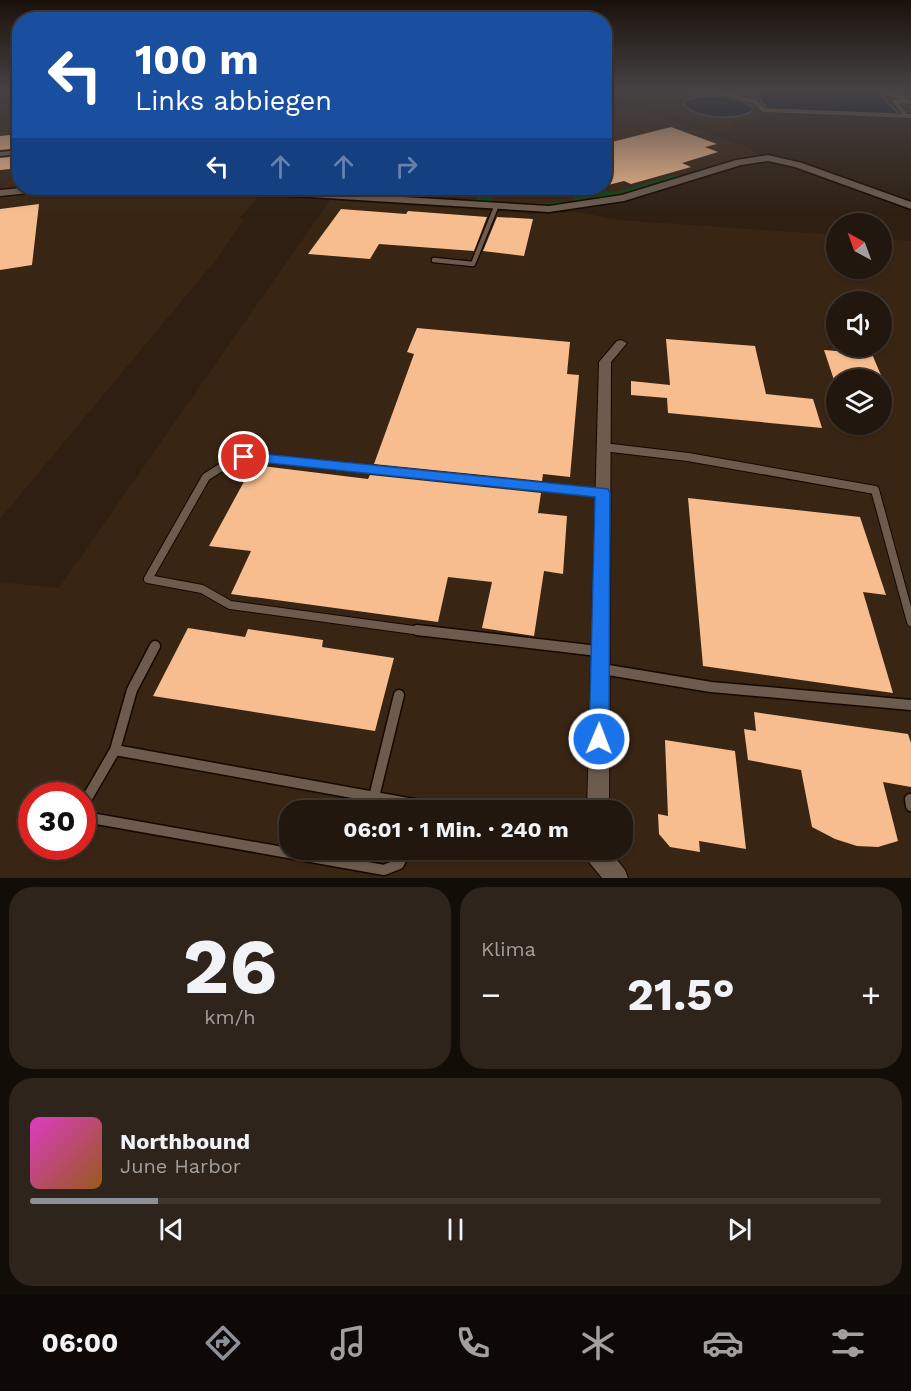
<!DOCTYPE html>
<html lang="de">
<meta charset="utf-8">
<style>
:root{--surface:#22170e;--page:#2e241c;--text:#f1f3f6;--muted:#a29f9e;--line:#3f362e;--accent:#8c9099}
body{margin:0;font-family:"Work Sans",sans-serif;background:var(--page);color:var(--text);height:100vh;display:flex;flex-direction:column;font-size:22px;white-space:nowrap}
*{box-sizing:border-box;margin:0}
p{font-size:20px;color:var(--muted)}
.icon{flex:none;width:33px;height:33px;fill:none;stroke:currentColor;stroke-width:2;stroke-linecap:round;stroke-linejoin:round}
.map{position:relative;height:878px;overflow:hidden}
.details{display:flex;flex-direction:column;gap:9px;padding:9px;background:#130d08;flex:1}
.details>*{flex:none}
.top-card{position:absolute;left:12px;top:12px;width:600px;height:183px;border-radius:24px;box-shadow:0 2px 4px #0004,0 0 0 2px var(--line);background:#1a4fa0;color:#fff;overflow:hidden}
.needle{width:39px;rotate:319deg}
.controls{position:absolute;left:826px;top:213px;display:grid;gap:12px}
.controls a{display:grid;place-items:center;width:66px;height:66px;border-radius:50%;background:var(--surface);box-shadow:0 2px 4px #0004,0 0 0 2px var(--line);font-size:30px}
.speed{position:absolute;left:18px;top:782px;display:flex;gap:12px;font-size:30px;font-weight:700;text-align:center}
.speed>*{display:grid;place-content:center;width:78px;height:78px;border-radius:50%;background:var(--surface);box-shadow:0 2px 4px #0004,0 0 0 2px var(--line);line-height:1}
.speed .limit{border:9px solid #d22;background:#fff;color:#111}
.pin{position:absolute;display:grid;place-items:center;width:51px;height:51px;color:#fff;margin:-26px;border:3px solid #fff;border-radius:50%;box-shadow:0 2px 6px #0007}
.me{position:absolute;width:66px;margin:-33px;rotate:1deg;stroke-linejoin:round;filter:drop-shadow(0 0 4px #0008)}
.turn{display:flex;align-items:center;gap:21px;height:126px;padding:0 24px;font-size:27px}
.turn .icon{width:78px;height:78px;stroke-width:2.5}
.turn b{display:block;font-size:42px;line-height:51px}
.lanes{display:flex;align-items:center;height:57px;padding:0 24px;background:#0003;justify-content:center;gap:30px;direction:ltr}
.lanes .off{opacity:.35}
.big{font-size:45px;font-weight:700;line-height:1.1}
.details .card{flex:1;display:flex;flex-direction:column;justify-content:center;gap:9px;min-width:0;padding:0 21px;border-radius:24px;background:var(--page)}
.details .dial{align-items:center;gap:0}
.dial b{font-size:78px;line-height:1}
.song{display:flex;align-items:center;gap:18px}
.cover{width:72px;height:72px;border-radius:9px;background:linear-gradient(135deg,hsl(310 70% 55%),hsl(30 70% 35%))}
.played{height:6px;border-radius:3px;background:linear-gradient(90deg,var(--accent) 15%,var(--line) 15%)}
.keys{display:flex;justify-content:space-around;direction:ltr}
.heat{display:flex;justify-content:space-between;align-items:center;font-size:33px;direction:ltr}
.details .tiles{flex:1;display:grid;gap:9px;grid-template-columns:1fr 1fr}
.card:last-child{grid-column:span 2}
.trip{position:absolute;left:279px;top:800px;width:354px;height:60px;border-radius:24px;background:var(--surface);box-shadow:0 2px 4px #0004,0 0 0 2px var(--line);font-weight:700;line-height:60px;text-align:center}
.menu{display:flex;height:96px;justify-content:space-around;align-items:center;background:#0e0906;color:var(--muted)}
.menu .icon{width:42px;height:42px}
.menu .selected{color:var(--accent)}
.menu b{font-size:27px;color:var(--text)}
.map>svg:first-child{display:block}
.built{fill:#392514;fill-rule:evenodd}
.green{fill:#084a11}
.water{fill:#011325;stroke:#4b555f;stroke-width:1.5}
.lines{fill:none;stroke-linecap:round;stroke-linejoin:round}
.stream{stroke:#4b555f;stroke-width:3}
.building{fill:#f7bd8f}
.service-far3-casing{stroke:#150801;stroke-width:5}
.service-far2-casing{stroke:#150801;stroke-width:7}
.service-far1-casing{stroke:#150801;stroke-width:10}
.service-casing{stroke:#150801;stroke-width:13}
.minor-casing{stroke:#150801;stroke-width:2}
.tertiary-casing{stroke:#150801;stroke-width:3}
.service-far3{stroke:#6d5b4e;stroke-width:4}
.service-far2{stroke:#6d5b4e;stroke-width:4.5}
.service-far1{stroke:#6d5b4e;stroke-width:8}
.service{stroke:#6d5b4e;stroke-width:10}
.minor{fill:#6d5b4e;fill-rule:evenodd}
.tertiary{fill:#6d5b4e;fill-rule:evenodd}
.route{fill:#1a73e8;stroke:#114b97;stroke-width:1.5}
</style>
<div class="map">
<svg width="911" height="878" viewBox="0 0 911 878">
<rect width="100%" height="100%" fill="#2e1f12"/>
<path class="built" d="M605,90H911V117L771,114L734,123L726,134Z
M634,107L751,149L761,156L740,158L625,193L580,203L531,206L453,201L462,197L467,188H604L605,114Z
M19,118L20,188H266L240,218L244,220L215,261L0,519V121Z
M330,200L533,214L580,212L619,220L837,235V268H882V239L911,241V878H0V582L59,588ZM837,302H882V346H837ZM837,380H882V424H837ZM32,795H82V846H32ZM290,810H622V849H290Z"/>
<path class="green" d="M674,175L677,176C645,186 612,198 578,202C546,207 513,204 481,202L477,200V197L492,196V202L527,204L575,201L572,197L605,190L612,193Z"/>
<path class="water" d="M755,90H875L899,114L766,109Z
M719,96L745,102L752,107V111C736,121 698,119 684,105L685,101L698,97Z"/>
<g class="lines">
<path class="stream" d="M693,94L700,96"/>
</g>
<path class="building" d="M671,127L717,144L705,147L718,152L682,163L691,167L631,184L624,181L604,186V144Z
M20,134V148L0,150V136Z
M20,156V168L0,170V158Z
M39,204L32,265L0,270V209Z
M341,209L406,214L408,211L487,217L474,251L379,244L370,259L308,254Z
M497,217L533,219L524,256L483,251Z
M417,328L570,342L567,374L579,375L570,477L543,474L542,481L374,464L414,354L407,352Z
M666,339L755,346L766,394L813,399L822,428L668,413L667,398L631,395V381L670,385Z
M824,350L872,354L883,380H834Z
M253,465L368,479L370,475L541,493L538,513L567,516L563,574L544,571L534,636L482,628L492,582L448,577L438,622L231,594L251,551L209,546Z
M688,498L860,517L886,595L863,592L893,693L703,666Z
M188,628L245,637L248,629L323,640L322,647L394,658L375,731L153,696Z
M754,712L908,734L911,743V787L883,782L898,841L878,847L857,846L835,839L812,827L801,770L748,760L744,729L756,731Z
M665,740L735,751L746,849L699,841L700,852L670,847L659,834L658,814L668,816Z"/>
<g class="lines">
<g class="service-far3-casing">
<path id="service-far3" d="M751,90L720,93L756,102L763,110L911,116
M885,92L906,99
M906,115L894,101L911,102"/>
</g>
<g class="service-far2-casing">
<path id="service-far2" d="M434,260L473,264L496,207"/>
</g>
<g class="service-far1-casing">
<path id="service-far1" d="M603,447L688,457L875,490L911,622
M428,632L230,605L202,589L148,579L206,477L231,461L261,458L603,493"/>
</g>
<g class="service-casing">
<path id="service" d="M417,630L598,651
M602,669L711,687L911,705
M115,750L419,805
M374,797L399,695
M910,799L911,806
M82,807L115,750L132,690L155,646
M82,808L84,814L91,818L384,870L399,864L407,849
M418,810L419,805L438,810"/>
</g>
<g class="minor-casing">
<path id="minor" d="M20,150V154L0,156V152Z
M621,340L627,343L611,362L609,810H587L599,362L617,341Z
M586,849H608L625,870L628,878H602L589,862Z"/>
</g>
<g class="tertiary-casing">
<path id="tertiary" d="M768,155L802,163L911,202V209L795,167L768,161L741,165L624,201L549,212L212,191L206,188H257L549,206L622,195L736,160Z
M21,188H55L49,191L0,196V190Z"/>
</g>
<use href="#service-far3" class="service-far3"/>
<use href="#service-far2" class="service-far2"/>
<use href="#service-far1" class="service-far1"/>
<use href="#service" class="service"/>
<use href="#minor" class="minor"/>
<use href="#tertiary" class="tertiary"/>
</g>
<linearGradient id="sky" x2="0" y2="1"><stop stop-color="#19110a"/><stop offset="0.42" stop-color="#464244"/><stop offset="1" stop-color="#464244" stop-opacity="0"/></linearGradient>
<rect width="911" height="213" fill="url(#sky)"/>
<path class="route" d="M244,452L608,489L610,493L609,739L606,746L599,749L592,746L589,739L595,497L239,460L237,457L239,453Z"/>
</svg>
<div class="controls">
<a><svg class="needle" viewBox="-14 -14 28 28"><path d="M0-13l5 13h-10z" fill="#e53935"/><path d="M0 13l5-13h-10z" fill="#a29f9e"/></svg></a>
<a><svg class="icon" aria-label="sound" viewBox="0 0 24 24"><path d="M4 9h4l5-4v14l-5-4H4zM17 9q2 3 0 6"/></svg></a>
<a><svg class="icon" aria-label="layers" viewBox="0 0 24 24"><path d="M12 4l9 5-9 5-9-5zM3 14l9 5 9-5"/></svg></a>
</div>
<div class="speed"><div class="limit">30</div></div>
<div class="pin" style="left:244px;top:457px;background:#d93025"><svg class="icon" aria-label="arrive" viewBox="0 0 24 24"><path d="M6 21V4h12l-3 4 3 4H6"/></svg></div>
<svg class="me" style="left:599px;top:739px" viewBox="-20 -20 40 40"><circle r="17" fill="#1a73e8" stroke="#fff" stroke-width="3"/><path d="M0-11L8 9 0 5-8 9z" fill="#fff"/></svg>
<div class="trip">06:01 · 1 Min. · 240 m</div>
<div class="top-card">
<div class="turn"><svg class="icon" aria-label="left" viewBox="0 0 24 24"><path d="M17 20v-9H6M10 6l-5 5 5 5"/></svg><div><b>100 m</b>Links abbiegen</div></div>
<div class="lanes"><svg class="icon" aria-label="left" viewBox="0 0 24 24"><path d="M17 20v-9H6M10 6l-5 5 5 5"/></svg><svg class="icon off" aria-label="ahead" viewBox="0 0 24 24"><path d="M12 20V5M6 11l6-6 6 6"/></svg><svg class="icon off" aria-label="ahead" viewBox="0 0 24 24"><path d="M12 20V5M6 11l6-6 6 6"/></svg><svg class="icon off" aria-label="right" viewBox="0 0 24 24"><path d="M7 20v-9h11M14 6l5 5-5 5"/></svg></div>
</div>
</div>
<section class="details">
<div class="tiles">
<div class="card dial"><b>26</b><p>km/h</p></div>
<div class="card"><p>Klima</p>
<div class="heat"><a>−</a><b class="big">21.5°</b><a>+</a></div>
</div>
<div class="card">
<div class="song"><i class="cover"></i><div><b>Northbound</b><p>June Harbor</p></div></div>
<div class="played"></div>
<div class="keys"><svg class="icon" aria-label="previous" viewBox="0 0 24 24"><path d="M18 5L8 12l10 7zM5 5v14"/></svg><svg class="icon" aria-label="pause" viewBox="0 0 24 24"><path d="M8 5v14M16 5v14"/></svg><svg class="icon" aria-label="next" viewBox="0 0 24 24"><path d="M6 5l10 7-10 7zM19 5v14"/></svg></div>
</div>
</div>
</section>
<nav class="menu">
<b>06:00</b>
<svg class="icon selected" aria-label="directions" viewBox="0 0 24 24"><path d="M12 3l9 9-9 9-9-9zM9 14v-3h6M13 9l2 2-2 2"/></svg>
<svg class="icon" aria-label="music" viewBox="0 0 24 24"><path d="M9 18V5l10-2v13"/><circle cx="6" cy="18" r="3"/><circle cx="16" cy="16" r="3"/></svg>
<svg class="icon" aria-label="phone" viewBox="0 0 24 24"><path d="M5 4h4l2 5-3 2q2 4 5 5l2-3 5 2v4C11 20 4 13 5 4z"/></svg>
<svg class="icon" aria-label="climate" viewBox="0 0 24 24"><path d="M12 3v18M4 7l16 10M4 17L20 7"/></svg>
<svg class="icon" aria-label="car" viewBox="0 0 24 24"><path d="M5 17H2v-5l4-1 3-4h7l3 4 3 1v5h-3M9 17h6M6 11h13"/><circle cx="7" cy="17" r="2"/><circle cx="17" cy="17" r="2"/></svg>
<svg class="icon" aria-label="filters" viewBox="0 0 24 24"><path d="M4 7h16M4 17h16"/><circle cx="9" cy="7" r="2"/><circle cx="15" cy="17" r="2"/></svg>
</nav>
